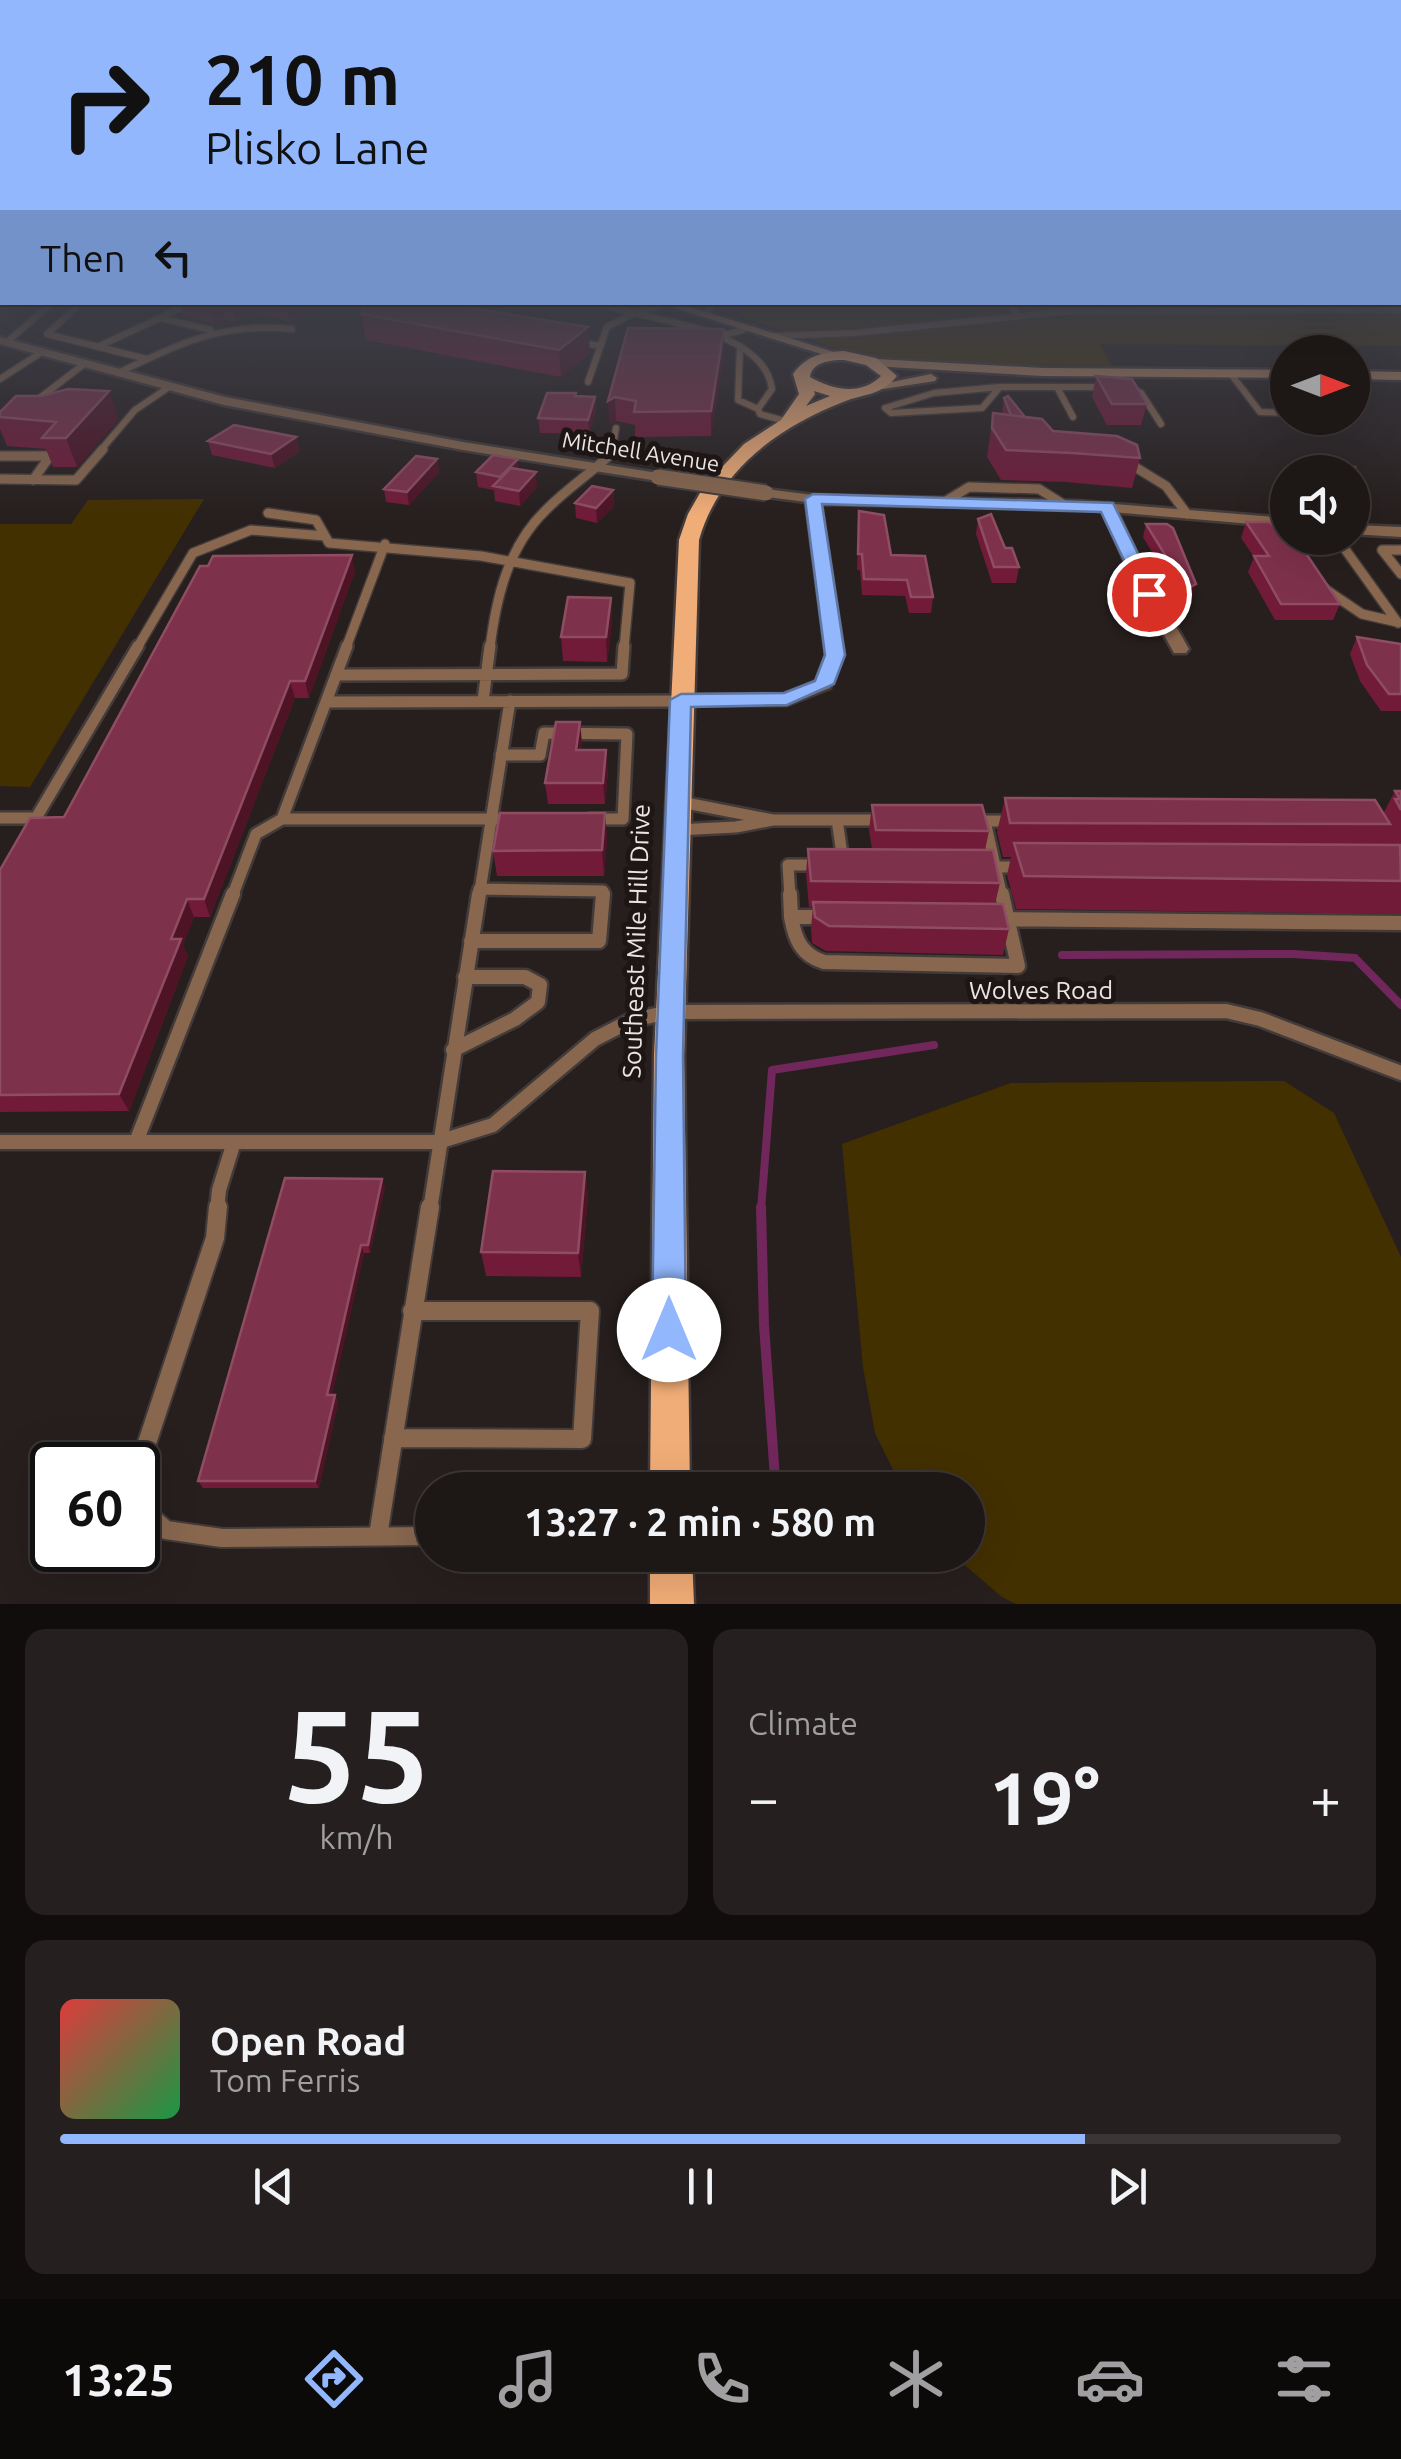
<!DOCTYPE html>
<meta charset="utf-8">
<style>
:root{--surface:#1d1716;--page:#25201f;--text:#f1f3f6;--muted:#a09fa1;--line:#3b3635;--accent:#92b7fd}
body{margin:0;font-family:Ubuntu,sans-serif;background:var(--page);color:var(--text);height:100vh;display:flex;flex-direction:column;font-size:38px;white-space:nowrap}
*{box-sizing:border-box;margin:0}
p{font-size:32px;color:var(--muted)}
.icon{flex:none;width:55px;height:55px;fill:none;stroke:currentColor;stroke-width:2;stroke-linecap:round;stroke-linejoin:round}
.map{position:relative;height:1604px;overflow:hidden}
.sheet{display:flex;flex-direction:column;gap:25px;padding:25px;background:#100d0c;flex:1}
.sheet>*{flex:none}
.guide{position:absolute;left:0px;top:0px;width:1402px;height:305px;box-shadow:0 10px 40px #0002,0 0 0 2px var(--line);background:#92b7fd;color:#111;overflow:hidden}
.needle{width:65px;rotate:90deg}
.tools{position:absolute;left:1270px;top:335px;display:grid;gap:20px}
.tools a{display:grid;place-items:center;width:100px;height:100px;border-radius:50%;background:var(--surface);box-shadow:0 10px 40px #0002,0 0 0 2px var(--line);font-size:50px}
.speed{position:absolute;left:30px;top:1442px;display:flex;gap:20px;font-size:50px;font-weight:700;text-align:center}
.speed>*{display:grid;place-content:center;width:130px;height:130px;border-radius:50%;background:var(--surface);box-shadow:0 10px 40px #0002,0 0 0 2px var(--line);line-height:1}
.speed .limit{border:5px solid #111;border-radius:15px;background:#fff;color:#111}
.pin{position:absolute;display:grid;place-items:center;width:85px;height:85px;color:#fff;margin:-42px;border:5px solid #fff;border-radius:50%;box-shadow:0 2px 10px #0007}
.me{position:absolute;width:110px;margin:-55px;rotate:0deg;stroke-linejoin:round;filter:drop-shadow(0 0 8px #0008)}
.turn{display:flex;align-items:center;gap:35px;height:210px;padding:0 40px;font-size:45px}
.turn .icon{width:130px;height:130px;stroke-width:2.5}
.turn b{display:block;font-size:70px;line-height:85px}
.then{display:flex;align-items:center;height:95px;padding:0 40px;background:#0003;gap:20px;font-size:38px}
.big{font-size:75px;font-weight:700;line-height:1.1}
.sheet .widget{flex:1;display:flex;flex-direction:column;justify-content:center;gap:15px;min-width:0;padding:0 35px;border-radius:20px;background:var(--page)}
.sheet .dial{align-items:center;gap:0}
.dial b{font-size:130px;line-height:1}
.song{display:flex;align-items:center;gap:30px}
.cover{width:120px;height:120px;border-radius:15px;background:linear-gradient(135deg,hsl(0 70% 55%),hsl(140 70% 35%))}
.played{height:10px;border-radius:5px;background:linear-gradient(90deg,var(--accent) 80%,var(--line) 80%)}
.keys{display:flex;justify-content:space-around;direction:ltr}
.heat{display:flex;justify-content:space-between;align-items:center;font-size:55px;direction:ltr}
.sheet .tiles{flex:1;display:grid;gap:25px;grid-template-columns:1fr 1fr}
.widget:last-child{grid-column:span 2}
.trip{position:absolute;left:415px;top:1472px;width:570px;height:100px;border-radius:50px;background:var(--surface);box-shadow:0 10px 40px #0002,0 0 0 2px var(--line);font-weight:700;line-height:100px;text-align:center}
.tabs{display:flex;height:160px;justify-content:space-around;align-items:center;background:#0c0909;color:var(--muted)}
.tabs .icon{width:70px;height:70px}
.tabs .on{color:var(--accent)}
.tabs b{font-size:45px;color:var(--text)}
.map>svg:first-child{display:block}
.green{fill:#433000}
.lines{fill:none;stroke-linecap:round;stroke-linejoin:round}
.stream-far1{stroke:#72275c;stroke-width:8}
.stream{stroke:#72275c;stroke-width:10}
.service-far4-casing{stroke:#423b3a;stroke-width:9}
.service-far3-casing{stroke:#423b3a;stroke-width:12}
.service-far2-casing{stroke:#423b3a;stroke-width:16}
.service-far1-casing{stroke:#423b3a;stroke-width:19}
.service-casing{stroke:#423b3a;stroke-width:22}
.minor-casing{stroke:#423b3a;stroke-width:5}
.tertiary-casing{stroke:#423b3a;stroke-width:5}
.secondary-casing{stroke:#423b3a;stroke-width:5}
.primary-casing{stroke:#423b3a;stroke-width:5}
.service-far4{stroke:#88674e;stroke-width:6}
.service-far3{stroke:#88674e;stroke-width:9}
.service-far2{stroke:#88674e;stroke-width:11}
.service-far1{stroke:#88674e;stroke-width:14}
.service{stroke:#88674e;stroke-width:18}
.minor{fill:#88674e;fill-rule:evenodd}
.tertiary{fill:#88674e;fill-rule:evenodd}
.secondary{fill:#c38f66;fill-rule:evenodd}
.primary{fill:#f1ad77;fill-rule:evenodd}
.tertiary-bridge-casing{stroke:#423b3a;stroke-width:19;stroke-linecap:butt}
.tertiary-bridge{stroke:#88674e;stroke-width:15}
.wall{fill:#711b39}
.shaded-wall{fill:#4e1426}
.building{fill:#7e314b;stroke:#8f4d63;stroke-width:2.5}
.route{fill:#92b7fd;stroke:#5f77a4;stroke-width:2.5}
.labels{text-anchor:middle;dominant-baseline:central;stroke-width:10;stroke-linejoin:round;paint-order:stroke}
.far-street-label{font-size:22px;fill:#eae5e4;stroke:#1d1614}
.street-label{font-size:25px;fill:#eae5e4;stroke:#1d1614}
</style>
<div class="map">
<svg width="1401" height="1604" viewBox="0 0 1401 1604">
<rect width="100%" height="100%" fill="#271f1e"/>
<path class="green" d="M1401,294V346L1100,344L1112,366L919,363L839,350L739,316L738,303L1400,302Z
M204,499L30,787L0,786V524H71L88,500Z
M1284,1081L1334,1113L1401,1257V1604H1016L1002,1597L953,1555H968V1490H903L875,1433L863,1367L842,1144L1011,1083Z"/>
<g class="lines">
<path class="stream-far1" d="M1062,955L1293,954L1355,958L1401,1005
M761,1210L772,1070L934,1045"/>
<path class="stream" d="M761,1207L764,1325L775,1478"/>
<g class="service-far4-casing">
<path id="service-far4" d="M82,302L47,334L147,359
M191,302L160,318L211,330
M1010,302L1017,317
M665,304L634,313C678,324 765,336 772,389L758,409L760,414L785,421
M705,315L713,302
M720,336L743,330
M773,336L854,333L1061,312L1401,310
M7,342L53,302
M575,342L601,346
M740,346L738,400L758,409
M97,347L160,318
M120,372C181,343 223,322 292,329
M1231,374L1260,412L1288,413
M0,379L42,352
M588,382L607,327L634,313L592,302
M1000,387L982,408L891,413L885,408L934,393Z
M1000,387H1125L1116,372
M1057,387L1073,417
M1129,388L1141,393L1161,424
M32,404L84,364
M1285,413L1275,399L1288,396
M100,451L135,410L169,387
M612,451L616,428"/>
</g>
<g class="service-far3-casing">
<path id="service-far3" d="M0,456H50L33,480
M1127,462L1166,486L1187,514
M0,479L76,480L103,449
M946,501L969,487L1039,489L1063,504
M268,513L316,520L329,543L481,556L630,583L624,648
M1288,538L1299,555
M1337,538L1398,623
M1401,550H1382L1401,574
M1325,589L1362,614L1397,622
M137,648L193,553L251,530L325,536
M346,648L385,544
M490,648C496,598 508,547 545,511C565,490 590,474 611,454L612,449"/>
</g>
<g class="service-far2-casing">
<path id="service-far2" d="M336,675L622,674L624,646
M483,701L490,646
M326,702L681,701
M501,755H540L544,733L627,734L623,819H591
M0,818H36L138,646
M282,819H498
M773,820H883
M837,820L843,861
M972,821H1013
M985,821L1002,897
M676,830L736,827L773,820L681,802
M983,867H1024
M479,889L603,891V897
M232,897L256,834L282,819L347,646
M479,897L510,701
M790,897L788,865H819"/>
</g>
<g class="service-far1-casing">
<path id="service-far1" d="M790,894L791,917H823
M791,917C795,939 801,955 824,962L1018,966L1002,894
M991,919L1401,923
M471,941H599L603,894
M453,1050L515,1019L538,1002L540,985L525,977H465
M0,1142H438L493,1125L595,1039L632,1020L670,1012L1226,1011L1260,1019L1401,1073
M136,1142L233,894
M217,1210L219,1190L234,1142
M430,1210L479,894"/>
</g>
<g class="service-casing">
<path id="service" d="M218,1207L215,1238L142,1458L141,1508L166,1530L222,1538L432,1536
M393,1438L582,1439L590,1311H412
M378,1536L430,1207"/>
</g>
<g class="minor-casing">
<path id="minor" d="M1108,503L1115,507L1147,576L1189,649L1186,653H1174L1131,576L1101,507Z"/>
</g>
<g class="tertiary-casing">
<path id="tertiary" d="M0,337L225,397L463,442L658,473L665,477L658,481L463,450L224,405L0,344Z
M766,489L813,495L1077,501L1288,518V527L1077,509L821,504L844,655L830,688L787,705H675L672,701L675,697L681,695L784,694L816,681L826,655L806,502L761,496L759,493Z
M1352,525L1401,527V537L1352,534Z"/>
</g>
<g class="secondary-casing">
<path id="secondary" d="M656,302H674L847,356L837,359Z
M876,359L1043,368L1288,370V378L1043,376L872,366L870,363Z
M1352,371L1401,372V380L1352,379Z
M931,374L937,378L935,381L883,389L877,385Z"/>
</g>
<g class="primary-casing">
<path id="primary" d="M844,351L876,358L897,376C881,396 865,393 843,402C777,428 719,470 699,540L684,1056L690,1490H650L654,1056L679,540L688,514L704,486L744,444L781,420L799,394L793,374C806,356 822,352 844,351ZM844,360L866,365L881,376C861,396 832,390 810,377C812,362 830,360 844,360ZM814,391L830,396L806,406L815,394Z
M650,1555H692L694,1604H650Z"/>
</g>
<use href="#service-far4" class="service-far4"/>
<use href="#service-far3" class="service-far3"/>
<use href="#service-far2" class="service-far2"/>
<use href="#service-far1" class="service-far1"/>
<use href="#service" class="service"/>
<use href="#minor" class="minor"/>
<use href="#tertiary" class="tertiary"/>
<use href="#secondary" class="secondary"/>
<use href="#primary" class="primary"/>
<g class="tertiary-bridge-casing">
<path id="tertiary-bridge" d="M658,477L766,493"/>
</g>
<use href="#tertiary-bridge" class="tertiary-bridge"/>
</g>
<path class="wall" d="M179,302H327V304L290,322L254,313L236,322L225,320L215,324L183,316Z
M363,302H450L448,305L588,327L590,353L561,377L366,340L361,314L364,308Z
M724,329V351L711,436L635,437V425L616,421L610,425L608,401Z
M1096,376L1147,404L1141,425H1107L1092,397Z
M576,396L595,397L596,411L589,434L540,433L538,418Z
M1004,398L1025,417L1053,431L1140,458L1132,488L1066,482L1001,480L987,457L993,413L1002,414Z
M0,412L119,419L77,467H53L46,449L7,446L0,429Z
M208,441L300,451L275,468L212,455Z
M437,459L439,472L409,505L386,502L384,489Z
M1333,464L1355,467V487L1364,499L1361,506H1352V472H1330Z
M519,469L537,487L520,506L495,501L494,490L478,487L476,472Z
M613,490L614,506L597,523L576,518L575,503Z
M859,511L891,555L933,597L931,613H909L905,596L862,595L860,570H857Z
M978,519L1019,567L1016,583H992L976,534Z
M1246,522L1340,604L1333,620H1275L1248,572L1254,557L1241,538Z
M1146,524L1196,584L1192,598L1182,603L1143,537Z
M355,571L309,698H295L210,917H194L183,945L188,956L129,1111L0,1112V870Z
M611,598L612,622L607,662L563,661L561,637Z
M1357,637L1401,644V711H1381L1360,681L1350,654Z
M582,743L581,750L608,770L605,804H548L545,783Z
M1395,791H1401V914L1016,909L1007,875L1011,857H1003L997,832L1005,798L1383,814Z
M872,805L989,831L985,850L1000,883L995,904L1009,929L1003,955L826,951L812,943L811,928L813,907H809L806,874L808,849H872L869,830Z
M605,813L607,839L604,876H497L493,851Z
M585,1172L588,1197L581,1277L486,1276L481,1252Z
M385,1187L370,1253H364L332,1395H335L338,1402L319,1488H203L198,1481Z"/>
<path class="shaded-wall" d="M209,302H221L225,320L215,324Z
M231,302H251L254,313L236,322Z
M286,302H327V304L290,322Z
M588,327L590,353L561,377L559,350Z
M724,329V351L711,436V411Z
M109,391L119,419L77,467L66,438Z
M595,397L596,411L589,434L588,420Z
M615,397L616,421L610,425L608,401Z
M296,437L300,451L275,468L271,454Z
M437,459L439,472L409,505L407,492Z
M518,459L519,473L501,488L500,477Z
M536,472L537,487L520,506L519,491Z
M613,490L614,506L597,523L596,508Z
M352,555L355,571L309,698L305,681Z
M1196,584L1192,598L1182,603L1186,589Z
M611,598L612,622L607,662L606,637Z
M290,681L295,698L210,917L204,899Z
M580,722L582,743L578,770L576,750Z
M606,750L608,770L605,804L603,783Z
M605,813L607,839L604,876L602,850Z
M187,899L194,917L183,945L188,956L129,1111L119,1094L171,939Z
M585,1172L588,1197L581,1277L578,1253Z
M382,1179L385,1187L370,1253L368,1245Z
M361,1245L364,1253L331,1402L327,1395Z
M335,1395L338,1402L319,1488L315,1481Z"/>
<path class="building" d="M367,302H434L588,327L559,350L361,314Z
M628,328L724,329L711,411L634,412L636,401L615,397L608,401Z
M1096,376L1132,379L1147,404H1112Z
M68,389L109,391L66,438H42L56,422L0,417V412L16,396H42Z
M547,393H576L575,396L595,397L588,420L538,418Z
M1008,396L1025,417L1011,415L1004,398Z
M993,413L1042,419L1053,431L1117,436L1137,445L1140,458L1072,453L1006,450L992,428Z
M234,425L296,437L271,454L208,441Z
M493,455L518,459L500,477L476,472Z
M416,456L437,459L407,492L384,489Z
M1333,464L1355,467V487L1364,499L1352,498V472H1332Z
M511,468L536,472L519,491L493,486Z
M592,486L613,490L596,508L575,503Z
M859,511L884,515L891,555L925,556L933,597H911L907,580L864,579L862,554H858Z
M991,514L1005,548H1012L1019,567H994L978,519Z
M1246,522H1270L1289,543H1299L1340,604H1281L1254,556H1269Z
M1146,524H1167L1173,528L1196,584L1186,589Z
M352,555L305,681H290L204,899H187L171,939H181L119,1094L0,1095V870L30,818L64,817L200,566H208L213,556Z
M568,597L611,598L606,637H561Z
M1357,637L1401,644V694H1389L1367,665Z
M556,722H580L576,750H606L603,783H545Z
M1395,791H1401V810L1395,799H1400Z
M1005,798L1375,800L1390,824L1010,823Z
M872,805H982L989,831L876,830Z
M500,813H605L602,850L493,851Z
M1014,843L1400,845L1401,881L1024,876Z
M808,849L993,850L1000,883L811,881Z
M813,902L1003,904L1009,929L829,926L815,917Z
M493,1171L585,1172L578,1253L481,1252Z
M285,1178L382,1179L368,1245H361L327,1395H335L315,1481H198Z"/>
<linearGradient id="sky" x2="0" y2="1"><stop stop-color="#151110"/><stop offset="0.57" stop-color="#41424c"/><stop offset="1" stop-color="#41424c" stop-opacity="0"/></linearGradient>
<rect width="1401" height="518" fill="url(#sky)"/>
<path class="route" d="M813,494L1113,503L1158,594L1149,600L1140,594L1101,512L822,504L845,655L834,684L787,705L691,707L683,1056L686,1330L681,1342L669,1347L657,1342L652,1330L656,1056L670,700L681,694L784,693L815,681L825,655L805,499Z"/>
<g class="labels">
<g class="far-street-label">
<text transform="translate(641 451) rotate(9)">Mitchell Avenue</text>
</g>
<g class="street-label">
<text transform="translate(636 941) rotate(-88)">Southeast Mile Hill Drive</text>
<text x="1041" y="990">Wolves Road</text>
</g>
</g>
</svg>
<div class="tools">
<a><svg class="needle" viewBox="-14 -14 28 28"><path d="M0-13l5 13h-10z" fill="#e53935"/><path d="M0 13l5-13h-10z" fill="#a09fa1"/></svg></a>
<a><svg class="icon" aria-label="sound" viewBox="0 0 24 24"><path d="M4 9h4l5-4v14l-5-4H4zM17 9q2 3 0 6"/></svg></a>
</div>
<div class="speed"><div class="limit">60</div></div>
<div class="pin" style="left:1149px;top:594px;background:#d93025"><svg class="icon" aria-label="arrive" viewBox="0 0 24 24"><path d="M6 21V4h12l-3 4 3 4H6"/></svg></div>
<svg class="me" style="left:669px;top:1330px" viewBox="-20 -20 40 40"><circle r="19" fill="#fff"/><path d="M0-13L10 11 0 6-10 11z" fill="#92b7fd"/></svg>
<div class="trip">13:27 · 2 min · 580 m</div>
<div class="guide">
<div class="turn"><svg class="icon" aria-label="right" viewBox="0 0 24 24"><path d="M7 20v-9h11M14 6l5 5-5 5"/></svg><div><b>210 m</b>Plisko Lane</div></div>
<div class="then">Then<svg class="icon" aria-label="left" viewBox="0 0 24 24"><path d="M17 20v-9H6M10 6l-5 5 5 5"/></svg></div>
</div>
</div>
<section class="sheet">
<div class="tiles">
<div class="widget dial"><b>55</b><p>km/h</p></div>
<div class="widget"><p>Climate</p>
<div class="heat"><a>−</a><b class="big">19°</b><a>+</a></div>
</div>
<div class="widget">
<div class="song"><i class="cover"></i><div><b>Open Road</b><p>Tom Ferris</p></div></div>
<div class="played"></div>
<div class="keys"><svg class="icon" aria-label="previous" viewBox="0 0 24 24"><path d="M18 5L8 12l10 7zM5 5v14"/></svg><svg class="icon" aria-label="pause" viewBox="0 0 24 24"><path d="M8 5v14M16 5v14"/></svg><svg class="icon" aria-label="next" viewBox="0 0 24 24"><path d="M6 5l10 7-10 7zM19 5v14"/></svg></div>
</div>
</div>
</section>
<nav class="tabs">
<b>13:25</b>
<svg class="icon on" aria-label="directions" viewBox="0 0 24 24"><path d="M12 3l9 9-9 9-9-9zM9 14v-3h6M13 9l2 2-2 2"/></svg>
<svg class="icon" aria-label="music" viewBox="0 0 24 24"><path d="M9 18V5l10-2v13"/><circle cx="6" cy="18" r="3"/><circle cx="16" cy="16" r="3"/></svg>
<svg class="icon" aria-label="phone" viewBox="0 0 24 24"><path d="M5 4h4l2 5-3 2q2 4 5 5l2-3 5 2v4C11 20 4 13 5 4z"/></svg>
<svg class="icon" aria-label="climate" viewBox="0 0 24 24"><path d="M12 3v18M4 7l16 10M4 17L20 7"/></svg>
<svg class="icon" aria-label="car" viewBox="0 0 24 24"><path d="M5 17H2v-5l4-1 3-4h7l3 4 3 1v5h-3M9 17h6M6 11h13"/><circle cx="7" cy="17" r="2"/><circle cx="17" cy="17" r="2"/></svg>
<svg class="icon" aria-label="filters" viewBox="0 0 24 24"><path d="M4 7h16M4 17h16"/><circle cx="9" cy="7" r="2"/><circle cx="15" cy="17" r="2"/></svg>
</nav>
